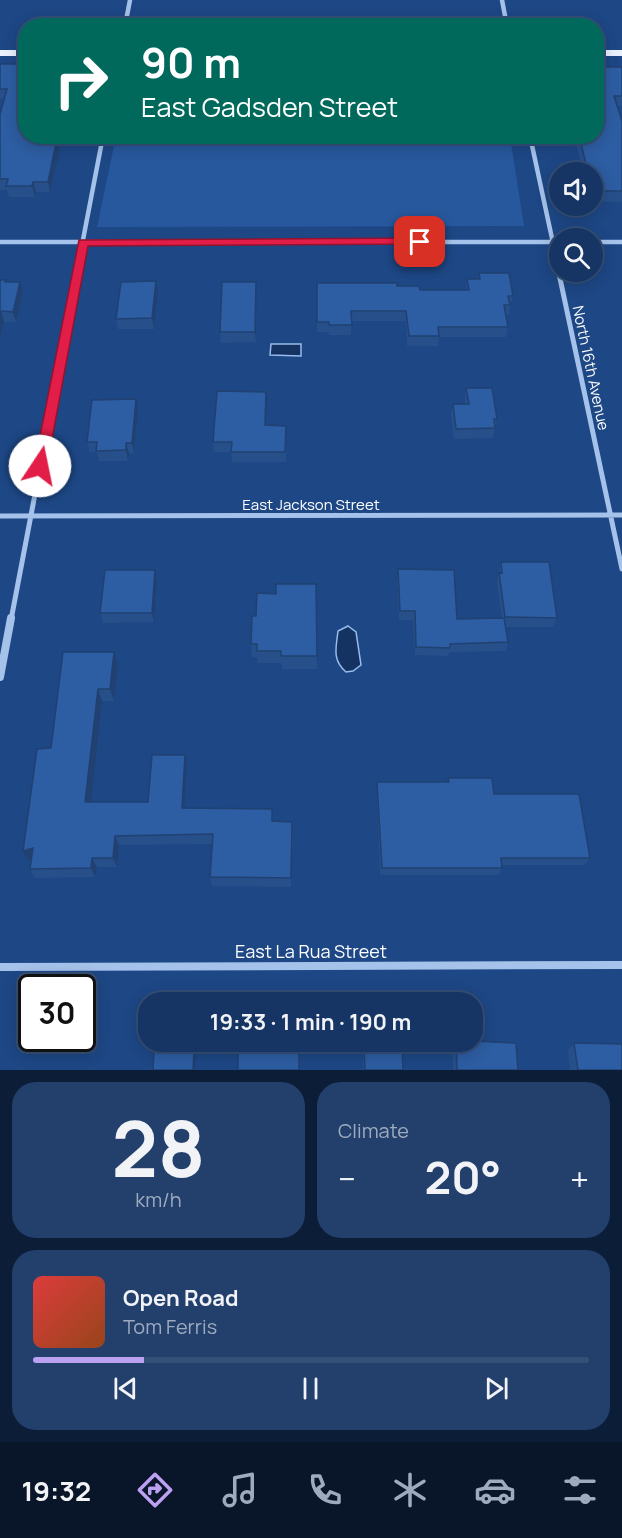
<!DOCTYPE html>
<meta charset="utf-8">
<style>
:root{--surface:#163564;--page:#23406d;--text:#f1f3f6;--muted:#9eabbf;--line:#355078;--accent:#bca0f2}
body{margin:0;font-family:Manrope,sans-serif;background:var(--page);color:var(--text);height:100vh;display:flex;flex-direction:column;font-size:22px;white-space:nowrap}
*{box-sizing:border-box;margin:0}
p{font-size:20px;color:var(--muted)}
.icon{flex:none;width:33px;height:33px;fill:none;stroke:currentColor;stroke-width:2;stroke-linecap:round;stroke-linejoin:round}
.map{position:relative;height:1070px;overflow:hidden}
.side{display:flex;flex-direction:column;gap:12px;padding:12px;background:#0c1d37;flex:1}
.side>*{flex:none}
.banner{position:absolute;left:18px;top:18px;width:586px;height:126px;border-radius:24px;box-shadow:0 3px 15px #0003,0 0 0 2px var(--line);background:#00695c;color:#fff;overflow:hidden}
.buttons{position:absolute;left:549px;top:162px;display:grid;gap:12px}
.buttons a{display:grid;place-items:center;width:54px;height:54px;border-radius:50%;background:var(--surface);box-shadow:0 3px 15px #0003,0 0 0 2px var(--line);font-size:30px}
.speed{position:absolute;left:18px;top:974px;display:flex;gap:12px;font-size:30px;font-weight:700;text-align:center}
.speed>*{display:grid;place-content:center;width:78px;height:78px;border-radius:50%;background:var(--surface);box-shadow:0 3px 15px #0003,0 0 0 2px var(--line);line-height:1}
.speed .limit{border:3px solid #111;border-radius:9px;background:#fff;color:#111}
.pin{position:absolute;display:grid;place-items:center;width:51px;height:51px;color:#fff;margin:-26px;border-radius:12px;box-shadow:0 3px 9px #0006}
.me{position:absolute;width:66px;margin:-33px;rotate:11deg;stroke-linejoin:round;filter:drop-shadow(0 0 4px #0008)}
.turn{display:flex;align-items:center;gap:21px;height:126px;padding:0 24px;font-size:27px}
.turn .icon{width:78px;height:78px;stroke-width:2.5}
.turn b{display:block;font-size:42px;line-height:51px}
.big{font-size:45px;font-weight:700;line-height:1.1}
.side .tile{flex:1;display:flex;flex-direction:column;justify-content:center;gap:9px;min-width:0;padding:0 21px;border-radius:24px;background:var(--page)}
.side .dial{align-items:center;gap:0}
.dial b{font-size:78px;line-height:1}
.song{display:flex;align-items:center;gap:18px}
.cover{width:72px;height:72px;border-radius:9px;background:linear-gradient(135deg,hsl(0 70% 55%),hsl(20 70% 35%))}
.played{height:6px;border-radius:3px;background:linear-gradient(90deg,var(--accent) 20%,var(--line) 20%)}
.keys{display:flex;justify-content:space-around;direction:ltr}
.heat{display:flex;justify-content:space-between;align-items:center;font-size:33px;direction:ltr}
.side .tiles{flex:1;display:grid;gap:12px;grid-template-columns:1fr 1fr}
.tile:last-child{grid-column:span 2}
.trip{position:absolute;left:138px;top:992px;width:345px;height:60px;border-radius:24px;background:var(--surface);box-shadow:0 3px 15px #0003,0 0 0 2px var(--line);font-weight:700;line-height:60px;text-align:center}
.menu{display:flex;height:96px;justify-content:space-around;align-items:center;background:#091528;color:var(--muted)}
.menu .icon{width:42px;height:42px}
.menu .current{color:var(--accent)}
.menu b{font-size:27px;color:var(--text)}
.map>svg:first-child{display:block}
.green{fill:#27589d}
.water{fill:#143363;stroke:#98bcec;stroke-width:1.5}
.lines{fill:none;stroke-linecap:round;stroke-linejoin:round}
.street-far2{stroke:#a5c2ea;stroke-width:4.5}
.street-far1{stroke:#a5c2ea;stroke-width:5}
.street{stroke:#a5c2ea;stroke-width:8}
.primary{fill:#e9f0fe;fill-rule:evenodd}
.wall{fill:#27508b}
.shaded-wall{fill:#204171}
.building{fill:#2d5da2;stroke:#204171;stroke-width:1.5}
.route{fill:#e11d48;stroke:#92132f;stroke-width:1.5}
.labels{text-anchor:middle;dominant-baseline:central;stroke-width:6;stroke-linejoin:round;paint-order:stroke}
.street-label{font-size:15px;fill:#fff;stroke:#1d4785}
.near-street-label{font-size:18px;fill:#fff;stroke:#1d4785}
</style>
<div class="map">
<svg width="622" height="1070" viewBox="0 0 622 1070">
<rect width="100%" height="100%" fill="#1d4785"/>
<path class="green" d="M116,136L510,137L524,226L97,227Z"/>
<path class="water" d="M271,344H301V356L270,355Z
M348,626L356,632L361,665L353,671L346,672C332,660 336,648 338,631Z"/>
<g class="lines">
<path class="street-far2" d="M502,0L507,26
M125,26L130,0
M530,136L559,271
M0,242H560
M592,242H622
M77,271L103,136"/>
<path class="street-far1" d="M558,269L622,569
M0,516L622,515
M11,620L78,269"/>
<path class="street" d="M0,677L11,618
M0,967L622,965"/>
<path class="primary" d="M0,50H26V56H0Z
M597,50H622V56H597Z"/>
</g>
<path class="wall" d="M0,64L26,136H49L48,138H57L60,149L50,192H36L35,197H9L7,190H0V114L4,99H0Z
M622,67V106H618L622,121V202L592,201V172H583L574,136H597Z
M479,273L513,296L508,315H506L508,327L506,337H439L438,346H407L406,321H352L351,335H329V332H317V283L397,286L420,290H466L467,279H478Z
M0,280L6,282H20L23,293L16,322H4L0,338Z
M156,281L158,292L154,329H118L116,319Z
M256,292V342L221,343L220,332Z
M466,388L497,419L493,438L454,439L451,414L453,404H465V398Z
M136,399L138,409L134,453H129L128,461H99L97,452H90L87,442Z
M267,402L266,425L286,426V462H232L231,452H214L213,442Z
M501,562L557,618L553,627H506L508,642L506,651L449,652L448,656L415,655L413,620H399L397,578L398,569L457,619L502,618L497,582Z
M155,570L157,579L154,622L103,623L100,613Z
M316,584L317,669H282V663H258L257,657H252L251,644L256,616L276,594Z
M114,652L118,664L114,701H102L91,802H148L187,765L185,808L273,821L293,831L291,887L212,886L210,877L212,844L119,845L117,867H97L95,877L35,878L30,869L31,859L28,860L23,851L51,748Z
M448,778L494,794L590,858L585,865H501L502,868L499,875H380L377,790V782H448Z
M455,1041H472L518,1070H453L452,1046Z
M574,1043L622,1070H570L568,1050Z
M364,1048L403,1070H363V1053Z"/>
<path class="shaded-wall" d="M57,138L60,149L50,192L48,182Z
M33,182L36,192L35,197L32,186Z
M156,281L158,292L154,329L152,318Z
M20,282L23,293L16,322L13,312Z
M256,282V342L255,332Z
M1,311L4,322L0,338V314Z
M266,392L267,402L265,436V425Z
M136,399L138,409L134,453L132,443Z
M126,443L129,453L128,461L126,450Z
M155,570L157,579L154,622L152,613Z
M114,652L118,664L114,701L110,689Z
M98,689L102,701L90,812L85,802Z
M185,755L187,765L184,818L182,808Z
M115,836L119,845L117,867L113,858Z
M33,848L38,857L28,860L23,851Z
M92,858L97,867L95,877L91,868Z
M194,1050L196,1054L195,1070H193Z"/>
<path class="building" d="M0,64H26V136H44V138H57L48,182H33L32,186H6L8,179H0V114L7,89H0Z
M597,67H622V96H614L622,121V191H592V172H588L579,136H597Z
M479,273H509L513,296H508L510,305H504L508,327H438L439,336H409L406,311H351L352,325H329V322H317V283H397V286H419L420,290H469L467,279H480Z
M0,280H6L5,282H20L13,312L1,311L0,314Z
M156,281L152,318L116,319L121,282Z
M222,282H256L255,332H220Z
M466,388H492L497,419H494L495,428L456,429L453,404H469Z
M217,391L266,392L265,425L286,426L285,452H231L232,442H213Z
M136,399L132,443H126V450L96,451L97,442H87L92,400Z
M501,562H549L557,618L505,617L499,572L502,573Z
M398,569L454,570L457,619L504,618L508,642L450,644V648L416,647L415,611H400Z
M105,570H155L152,613H100Z
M276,584H316L317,656H281V651H257V644H251L252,616H256L257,593L276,594Z
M63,652H114L110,689H98L85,802H148L152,755H185L182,808L272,809V821L292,822L291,878L210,877L213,834L115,836L113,858H92L91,868L30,869L33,848L23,851L37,749L51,748Z
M448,778H492L494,794H579L590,858H501L502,868H382L377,782H449Z
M456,1041H472L516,1043L518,1070H457Z
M574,1043L622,1044V1070H578Z
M299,1047V1070H238V1048Z
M402,1047L403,1070H365L364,1048Z
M154,1050H194L193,1070H153Z"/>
<path class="route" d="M420,238L424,239V244L88,246L47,466L45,469H36L34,466L79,240Z"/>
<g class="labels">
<g class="street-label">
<text transform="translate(591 368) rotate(78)">North 16th Avenue</text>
<text x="311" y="504">East Jackson Street</text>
</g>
<g class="near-street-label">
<text x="311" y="951">East La Rua Street</text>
</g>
</g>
</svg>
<div class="buttons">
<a><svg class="icon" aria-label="sound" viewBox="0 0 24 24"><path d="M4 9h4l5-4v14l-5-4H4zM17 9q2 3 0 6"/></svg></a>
<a><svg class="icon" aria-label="search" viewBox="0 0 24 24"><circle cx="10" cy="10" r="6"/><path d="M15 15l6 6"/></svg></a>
</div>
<div class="speed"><div class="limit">30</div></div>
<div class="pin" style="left:420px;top:242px;background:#d93025"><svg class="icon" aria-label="arrive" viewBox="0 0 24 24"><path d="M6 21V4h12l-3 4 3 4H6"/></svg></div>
<svg class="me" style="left:40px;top:466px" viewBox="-20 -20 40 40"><circle r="19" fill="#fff"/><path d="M0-13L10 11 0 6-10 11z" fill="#e11d48"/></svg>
<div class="trip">19:33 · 1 min · 190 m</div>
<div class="banner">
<div class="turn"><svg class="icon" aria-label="right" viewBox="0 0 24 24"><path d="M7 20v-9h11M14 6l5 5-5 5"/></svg><div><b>90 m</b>East Gadsden Street</div></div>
</div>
</div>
<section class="side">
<div class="tiles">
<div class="tile dial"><b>28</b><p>km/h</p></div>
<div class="tile"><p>Climate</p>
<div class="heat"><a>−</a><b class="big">20°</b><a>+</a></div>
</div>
<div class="tile">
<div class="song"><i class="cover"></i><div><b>Open Road</b><p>Tom Ferris</p></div></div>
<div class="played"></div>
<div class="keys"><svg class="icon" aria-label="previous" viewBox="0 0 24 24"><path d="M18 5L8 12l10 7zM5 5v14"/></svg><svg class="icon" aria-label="pause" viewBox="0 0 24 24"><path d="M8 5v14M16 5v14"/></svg><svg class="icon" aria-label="next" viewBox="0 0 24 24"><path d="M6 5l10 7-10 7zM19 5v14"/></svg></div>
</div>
</div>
</section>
<nav class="menu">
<b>19:32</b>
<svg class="icon current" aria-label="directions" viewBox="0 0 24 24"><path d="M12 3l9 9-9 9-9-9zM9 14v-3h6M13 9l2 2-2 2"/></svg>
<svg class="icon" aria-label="music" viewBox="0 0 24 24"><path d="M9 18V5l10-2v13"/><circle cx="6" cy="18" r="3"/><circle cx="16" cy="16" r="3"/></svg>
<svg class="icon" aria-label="phone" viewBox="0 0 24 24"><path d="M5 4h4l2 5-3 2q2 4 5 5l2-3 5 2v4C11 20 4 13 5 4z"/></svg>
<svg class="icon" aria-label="climate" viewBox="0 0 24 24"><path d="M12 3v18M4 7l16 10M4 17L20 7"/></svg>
<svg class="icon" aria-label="car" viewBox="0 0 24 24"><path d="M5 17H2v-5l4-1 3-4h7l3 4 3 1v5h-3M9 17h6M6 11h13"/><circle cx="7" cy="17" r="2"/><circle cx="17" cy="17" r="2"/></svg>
<svg class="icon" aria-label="filters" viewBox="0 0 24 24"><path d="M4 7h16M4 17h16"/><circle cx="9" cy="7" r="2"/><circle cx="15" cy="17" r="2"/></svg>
</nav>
